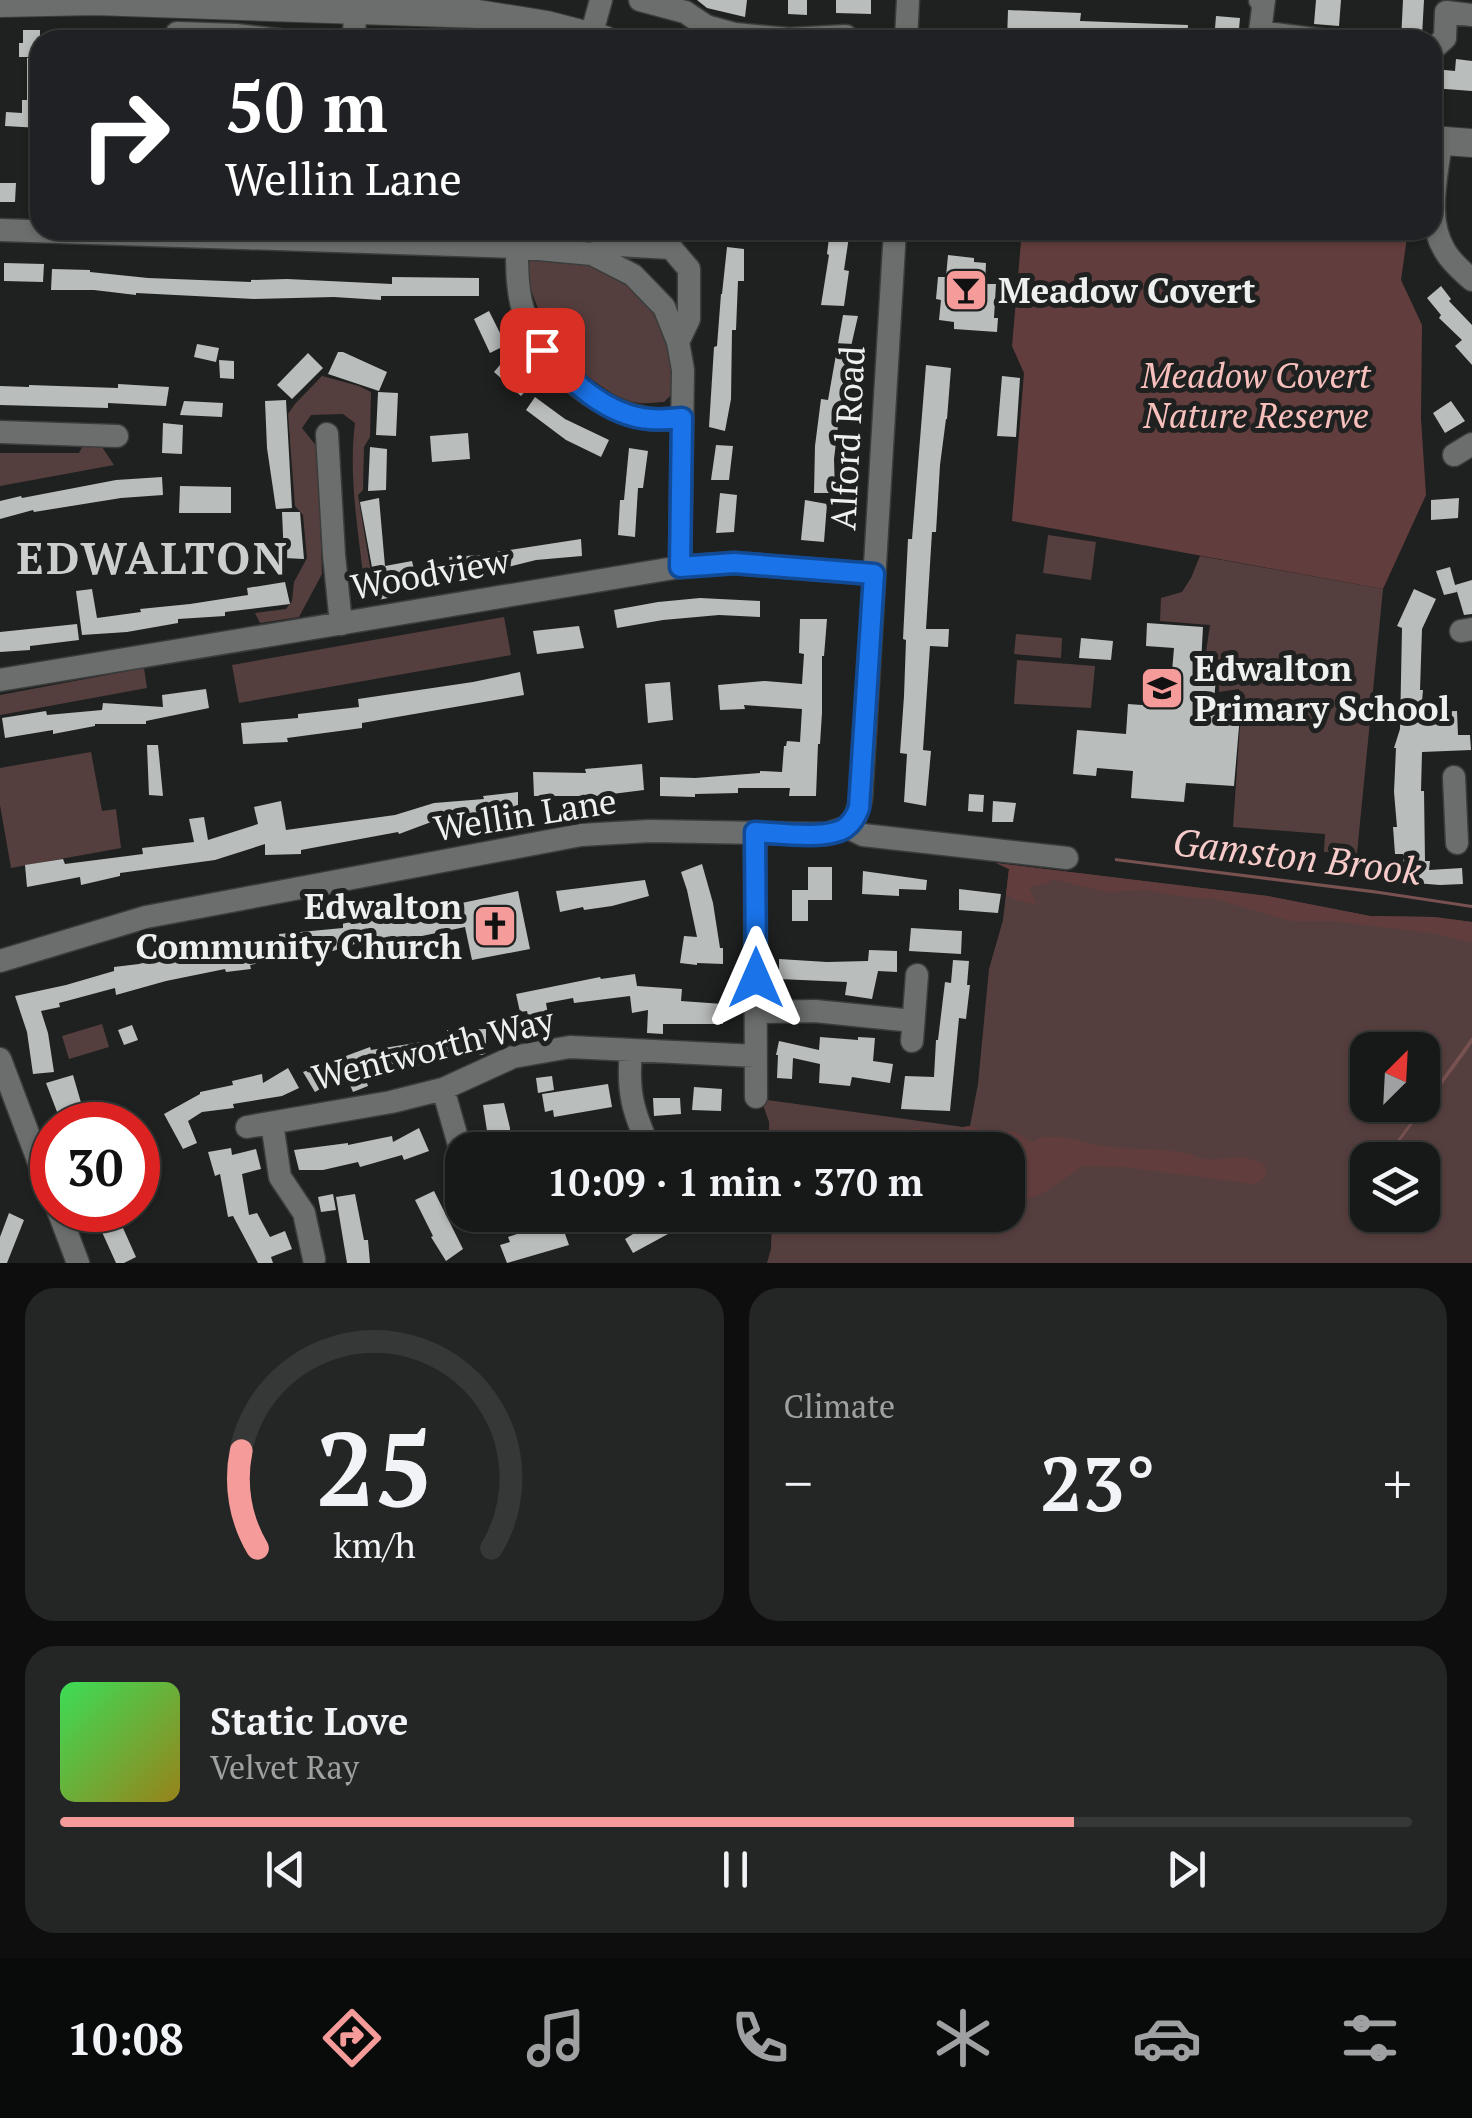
<!DOCTYPE html>
<meta charset="utf-8">
<style>
:root{--surface:#171918;--page:#242625;--text:#f1f3f6;--muted:#9ea0a2;--line:#363837;--accent:#f59b99}
body{margin:0;font-family:"PT Serif",serif;background:var(--page);color:var(--text);height:100vh;display:flex;flex-direction:column;font-size:38px;white-space:nowrap}
*{box-sizing:border-box;margin:0}
p{font-size:32px;color:var(--muted)}
.icon{flex:none;width:55px;height:55px;fill:none;stroke:currentColor;stroke-width:2;stroke-linecap:round;stroke-linejoin:round}
.map{position:relative;height:1263px;overflow:hidden}
.side{display:flex;flex-direction:column;gap:25px;padding:25px;background:#0d0e0d;flex:1}
.side>*{flex:none}
.top-card{position:absolute;left:30px;top:30px;width:1412px;height:210px;border-radius:30px;box-shadow:0 2px 8px #0004,0 0 0 2px var(--line);background:#202124;color:#fff;overflow:hidden}
.needle{width:65px;rotate:24deg}
.controls{position:absolute;left:1350px;top:1032px;display:grid;gap:20px}
.controls a{display:grid;place-items:center;width:90px;height:90px;border-radius:20px;background:var(--surface);box-shadow:0 2px 8px #0004,0 0 0 2px var(--line);font-size:50px}
.speed{position:absolute;left:30px;top:1102px;display:flex;gap:20px;font-size:50px;font-weight:700;text-align:center}
.speed>*{display:grid;place-content:center;width:130px;height:130px;border-radius:50%;background:var(--surface);box-shadow:0 2px 8px #0004,0 0 0 2px var(--line);line-height:1}
.speed .limit{border:15px solid #d22;background:#fff;color:#111}
.pin{position:absolute;display:grid;place-items:center;width:85px;height:85px;color:#fff;margin:-42px;border-radius:20px;box-shadow:0 5px 15px #0006}
.me{position:absolute;width:110px;margin:-55px;rotate:0deg;stroke-linejoin:round;filter:drop-shadow(0 0 8px #0008)}
.turn{display:flex;align-items:center;gap:35px;height:210px;padding:0 30px;font-size:45px}
.turn .icon{width:130px;height:130px;stroke-width:2.5}
.turn b{display:block;font-size:70px;line-height:85px}
.big{font-size:75px;font-weight:700;line-height:1.1}
.side .card{flex:1;display:flex;flex-direction:column;justify-content:center;gap:15px;min-width:0;padding:0 35px;border-radius:30px;background:var(--page)}
.side .dial{align-items:center;gap:0}
.dial svg{height:260px;overflow:visible;fill:none;stroke:var(--line);stroke-width:7;stroke-linecap:round;text-anchor:middle}
.dial text{fill:var(--text);stroke:none}
.song{display:flex;align-items:center;gap:30px}
.cover{width:120px;height:120px;border-radius:15px;background:linear-gradient(135deg,hsl(130 70% 55%),hsl(50 70% 35%))}
.played{height:10px;border-radius:5px;background:linear-gradient(90deg,var(--accent) 75%,var(--line) 75%)}
.keys{display:flex;justify-content:space-around;direction:ltr}
.heat{display:flex;justify-content:space-between;align-items:center;font-size:55px;direction:ltr}
.side .tiles{flex:1;display:grid;gap:25px;grid-template-columns:1fr 1fr}
.card:last-child{grid-column:span 2}
.trip{position:absolute;left:445px;top:1132px;width:580px;height:100px;border-radius:30px;background:var(--surface);box-shadow:0 2px 8px #0004,0 0 0 2px var(--line);font-weight:700;line-height:100px;text-align:center}
.dock{display:flex;height:160px;justify-content:space-around;align-items:center;background:#090a0a;color:var(--muted)}
.dock .icon{width:70px;height:70px}
.dock .current{color:var(--accent)}
.dock b{font-size:45px;color:var(--text)}
.map>svg:first-child{display:block}
.green{fill:#553f3e;fill-rule:evenodd}
.forest{fill:#623d3d}
.water{fill:#785250}
.building{fill:#b9bdbb}
.lines{fill:none;stroke-linecap:round;stroke-linejoin:round}
.minor-casing{stroke:#3b3d3c;stroke-width:25}
.tertiary-casing{stroke:#3b3d3c;stroke-width:30}
.minor{stroke:#6c6e6d;stroke-width:22}
.tertiary{stroke:#6c6e6d;stroke-width:28}
.route-casing{stroke:#114b97;stroke-width:25}
.route{stroke:#1a73e8;stroke-width:18}
.labels{text-anchor:middle;dominant-baseline:central;stroke-width:10;stroke-linejoin:round;paint-order:stroke}
.poi-label{font-size:35px;font-weight:bold;fill:#eef0ef;stroke:#1f2120;text-anchor:start}
.park-label{font-size:35px;font-style:italic;fill:#f8c0bd;stroke:#1f2120}
.street-label{font-size:35px;fill:#eef0ef;stroke:#1f2120}
.water-label{font-size:38px;font-style:italic;fill:#f6cbc9;stroke:#1f2120}
.district-label{font-size:45px;font-weight:bold;letter-spacing:2.5px;fill:#cbcecc;stroke:#1f2120}
</style>
<div class="map">
<svg width="1472" height="1263" viewBox="0 0 1472 1263">
<rect width="100%" height="100%" fill="#1f2120"/>
<path class="green" d="M534,256C549,257 566,258 581,261C620,269 660,306 671,344C675,358 673,377 674,392L664,402C656,402 648,404 640,403C624,401 611,393 598,384C556,355 538,318 525,269Z
M322,376L359,386L371,392L370,437L364,447L363,490L358,495L372,579L365,591C359,536 348,477 355,423L343,414L311,415L302,428L318,448L322,574L299,617L260,623L255,613L286,609L292,601L294,582L307,558L303,515L295,506L288,414L295,404Z
M86,440L98,441L114,465L0,486V453H79Z
M1048,535L1096,542L1091,580L1043,573Z
M1200,556L1383,589L1357,853L1324,852L1325,834L1233,827L1241,711L1239,689L1219,692L1218,666L1206,652L1210,625L1160,621L1161,598L1182,592L1191,578Z
M504,617L511,655L239,703L232,665Z
M1016,634L1062,638L1061,658L1014,654Z
M1017,660L1095,666L1091,708L1014,704Z
M144,668L147,688L0,715V695Z
M91,752L102,811L116,809L121,848L11,868L0,805V768Z
M996,863L1268,896L1370,916L1434,917L1472,922V1263H767L771,1249L772,1215H1008V1150H769V1122L761,1099L963,1127L970,1126L978,1084L989,969L1003,920L1009,869ZM1368,1050H1422V1105H1368ZM1368,1160H1422V1215H1368Z
M102,1024L109,1047L69,1059L62,1036Z"/>
<path class="forest" d="M1022,230H1408L1401,280L1422,325L1421,419L1426,495L1383,589L1012,521L1024,373L1012,346Z
M996,863L1267,896L1370,916L1434,917L1472,922V943L1432,933L1331,921H1291L1215,899L1185,897L1146,890L1106,892L1052,879L1048,883L1029,887L1037,905L1017,900L1006,895L1009,869Z
M970,1126L991,1133L1013,1131L1033,1142C1040,1138 1039,1137 1047,1137C1069,1135 1089,1145 1110,1147C1133,1150 1168,1148 1189,1154C1196,1156 1196,1158 1204,1159C1228,1161 1241,1151 1265,1165L1266,1177L1255,1184L1123,1167L1083,1166L1045,1192L1008,1207V1150H910L898,1140L892,1131L919,1128L933,1136L971,1143L963,1127Z"/>
<path class="water" d="M1115,858L1373,890L1472,905V908L1379,894L1115,861Z
M1472,1037V1043L1463,1056L1386,1160H1383Z"/>
<path class="building" d="M697,0H747L745,17L707,8Z
M788,0H807V15L788,14Z
M836,0H871V14L836,13Z
M1316,0H1341L1339,26L1314,24Z
M1403,0H1424L1422,36H1418V40H1401Z
M1008,10L1081,13L1080,21L1188,25L1187,40H1078L1046,37V40H1007Z
M1216,16L1240,18L1238,40H1214Z
M23,30H40V57H19V43H23Z
M27,58H40V128L5,126L6,112L22,113V100H27Z
M1456,59L1472,61V91L1432,88L1434,69L1455,71Z
M0,183H16L15,202H0Z
M830,230H850L844,270L849,271L844,306L821,305L829,255L827,254Z
M727,247L744,249V281H738L736,330H732L731,399L725,431L709,427L714,347L717,346L721,294H722Z
M948,255L974,258V262L986,263L985,284H996L994,318H998L997,332L954,329V322L939,320L941,300L936,299L938,277H946Z
M4,263L44,264L43,282L4,281Z
M52,269L90,270V272L148,278L251,282V280L287,279L392,284V277L479,278V296H381V300L334,297L254,299L136,293V295L94,290H51Z
M1441,286L1451,299L1449,301L1472,325V365L1455,346L1462,340L1439,318L1441,315L1427,298Z
M489,311L506,345L490,353L474,319Z
M843,315L858,316L847,364L856,365L849,403L841,401L834,459L835,493H814L815,446L821,399L828,400Z
M197,344L219,348L216,362L194,357Z
M338,352H343L387,372L379,391L328,374Z
M308,353L323,368L292,399L277,385Z
M505,359L532,384L521,396L494,372Z
M219,360L234,361V379L220,378Z
M926,365L951,368L947,419H946L940,465L936,532H932L926,629H949L948,647L930,646L923,750L931,751L926,806L904,802L907,754L900,753L904,696L906,640L903,639L908,539H912Z
M1002,376L1020,378L1016,437L997,436Z
M118,384L169,387L166,406L108,403V408L0,405V386L29,387V385L118,388Z
M378,392L398,393L396,436L376,435Z
M535,397L565,419L609,440L601,457L566,440L526,410Z
M286,400L292,508L276,509L267,448L265,401Z
M184,401L223,403L222,417L180,415Z
M1451,401L1465,421L1445,433L1433,413Z
M163,423L183,425L182,454L162,453Z
M468,433L470,459L432,462L430,436Z
M716,445L733,446L729,480H711Z
M370,447L387,449L386,490L368,491Z
M629,448L648,451L643,488H638L635,537L618,535L620,500H624Z
M162,477L163,495L121,498L34,512L33,510L0,519V501L21,496L22,498L116,480Z
M180,486L231,487V513H179Z
M720,493L737,495L734,532L716,533Z
M379,498L385,566L412,561L417,583L387,588L388,598L378,600L360,502Z
M1459,498L1458,518L1431,520V500Z
M805,500L827,504L824,542L801,540Z
M282,512H300L304,559L284,558Z
M581,539L582,556L536,560L500,569L452,576L449,557L496,554V552Z
M1450,567L1457,592L1444,595L1436,571Z
M1472,580V614L1464,615L1455,585Z
M285,582L290,604L225,612V616L178,619V623L127,632L82,635L76,591L92,589L97,618L141,612L140,609L190,604L248,595L247,588Z
M1414,589L1436,599L1422,629L1420,690H1423L1421,712L1457,711L1458,735H1470L1471,750L1422,752L1421,791H1424L1425,861H1430L1429,870L1462,868L1463,884L1440,885L1390,881V872L1404,871L1403,854H1395L1393,827H1397L1394,792L1396,748H1394L1400,729L1402,628L1397,626Z
M700,598L760,601V617L719,615L663,620L617,628L614,610L658,602Z
M800,619H827L824,656H822V713L820,744H818L816,796H789L790,788H738V793L695,794V797L660,796V777L695,778L760,773V771L782,772L784,746H786L787,741L800,742L802,709L744,705L745,709L720,710L718,685L765,681L802,684L804,654L799,653Z
M1147,623L1203,627L1201,664L1217,666L1213,712L1240,715L1234,786L1186,783L1184,802L1131,798L1133,771L1097,768L1096,776L1073,774L1077,730L1126,734L1128,704L1169,707L1174,648L1146,646Z
M77,624L79,640L30,646V650L0,652V632Z
M579,626L584,648L537,654L533,631Z
M1081,638L1113,641L1111,660L1079,658Z
M520,672L524,695L362,723V728L287,738L288,742L243,744L241,723L298,718V714L359,707L358,699L473,682Z
M670,682L673,720L648,723L645,684Z
M206,689L209,708L146,721V724H95V726L53,734V730L5,738L2,718L46,711L47,715L102,710L103,703L163,707L162,695Z
M147,745H158L163,796L149,795Z
M642,764L644,790L596,796H534L533,772L586,773L585,769Z
M518,792V810L442,822V818L399,834L398,832L301,850V854L265,855V844L215,860L120,873V876L81,885L80,877L27,887L25,865L63,859L65,864L143,854L142,848L194,842L189,819L204,817L208,840L258,824L254,807L281,801L286,830L395,815L434,803L484,799L483,796Z
M969,794L984,795L983,812L968,811Z
M993,801L1016,803L1013,822H992Z
M702,864L713,903L720,948H723V964L697,963V965L680,963L684,936L697,937L687,890L681,872Z
M808,867H832V900H808Z
M863,871L927,880L926,890L899,889V896L862,894Z
M645,880L649,896L612,906L584,910L583,907L560,912L556,891Z
M959,889L1001,894L998,913L959,910Z
M792,890H808V921H792Z
M518,891L530,949L472,960L465,927L422,936L387,937L388,941L358,943L333,951L302,952V954L250,965L251,969L226,972L225,969L166,981L116,995L115,988L59,1003L60,1007L41,1011L48,1033L54,1072L33,1074L27,1032L15,996L66,985L114,971V967L139,964L171,955L251,943L250,939L279,938V934L343,928V923L391,919L390,915L420,911V908L443,904V907Z
M911,928L962,931L961,954L909,951Z
M869,950L897,951V972L878,971L872,999L845,995L847,982L779,979V959L827,962L868,961Z
M953,960L969,961L967,985H970L966,1019L959,1018L950,1111L901,1109L905,1076L934,1077L936,1040H938L945,982L951,983Z
M635,974L637,986L682,989L681,1001L723,1004V1024H663V1034L647,1033L648,1010L632,1013L630,996L574,1003L573,998L546,1003L550,1026L531,1029L527,1011L520,1012L516,994L600,977L601,979Z
M132,1025L138,1040L124,1045L118,1030Z
M486,1029V1053L482,1055L436,1054L438,1061L366,1080L368,1086L353,1092L345,1074L315,1092L303,1072L370,1047L371,1050L447,1038V1030Z
M820,1037L858,1040V1037L875,1038L873,1061L893,1064L890,1083L852,1077L850,1086L819,1083L820,1064L793,1058L792,1079L777,1078L778,1055H776L779,1041L819,1050Z
M288,1068L299,1088L282,1096L233,1104L234,1108L202,1112L188,1121L197,1143L183,1149L164,1114L200,1094V1092L233,1085L232,1081L262,1074L263,1083Z
M73,1075L82,1106L86,1125H62L46,1083Z
M552,1076L554,1090L538,1093L536,1078Z
M608,1084L612,1107L554,1117L553,1110L545,1112L542,1094Z
M694,1087L722,1089L721,1111L692,1110Z
M653,1098H680L681,1114L654,1116Z
M504,1103L510,1128V1150H490L483,1105Z
M419,1128L429,1151L404,1160L402,1155L360,1167L358,1162L323,1170H299L294,1150L348,1143V1145L392,1136L393,1142Z
M231,1148L232,1155L256,1149L261,1169L242,1174L249,1215L257,1213L270,1237L285,1231L292,1249L271,1257L273,1263H258L233,1216L228,1217L220,1174L215,1176L208,1152Z
M434,1191L463,1249L446,1261L431,1237L433,1236L415,1200Z
M333,1194L336,1210L321,1212L318,1197Z
M355,1194L364,1240H368L370,1263H347L336,1197Z
M92,1210H116L120,1229L123,1228L136,1257L124,1263H116Z
M9,1213L24,1220L7,1263H0V1237Z
M623,1215H646L651,1224L668,1215H703L633,1253L625,1239L633,1234Z
M560,1220L569,1245L507,1263L500,1245L510,1242L508,1237Z"/>
<g class="lines">
<g class="minor-casing">
<path id="minor" d="M640,0L685,12L706,26L735,34L789,39L846,36
M1260,32L1321,40
M177,33L236,35L279,40
M591,36L601,0
M354,40L355,8
M906,40L908,0
M1259,40L1264,0H1260
M1432,50L1445,38L1446,12L1472,15
M1441,141C1437,177 1425,219 1445,251C1451,262 1463,272 1472,280
M0,230L517,247L592,254L633,275L664,307L678,342L683,370L680,567
M517,247C517,269 517,294 525,316C544,366 591,406 644,418C656,421 670,419 682,418
M592,254L618,245L671,248L689,269V319L678,342
M0,432L117,436
M327,434L334,555L341,624
M1454,455L1472,444
M1461,631L1472,629
M0,680L680,567L734,563L874,574
M1454,777L1457,843
M847,827L855,818L861,799L895,230
M755,833L756,1097
M0,961L146,917L581,835L650,831L826,834L847,827L863,835L1067,858
M756,1012L815,1011L913,1021
M912,1041L917,975
M631,1050C627,1093 633,1111 650,1150
M0,1059L52,1197
M443,1089L462,1155
M272,1123L280,1177L304,1213L314,1259
M247,1127L391,1102L443,1089L513,1057L570,1047L756,1056
M58,1210L78,1263"/>
</g>
<g class="tertiary-casing">
<path id="tertiary" d="M0,3L95,1L478,14L547,25L605,40
M1432,140L1472,143"/>
</g>
<use href="#minor" class="minor"/>
<use href="#tertiary" class="tertiary"/>
</g>
<g class="lines">
<g class="route-casing">
<path id="route" d="M542,350C571,380 606,416 650,419C660,420 672,419 682,418L680,567L734,563L874,574L859,808C856,816 852,823 845,828C827,840 777,833 755,832L756,978"/>
</g>
<use href="#route" class="route"/>
</g>
<defs>
<g id="bar-square" transform="scale(2.25)"><rect x="-9" y="-9" width="18" height="18" rx="4" fill="#f59b99" stroke="#1f2120"/><path d="M-6-5H6L.8 .8V4.5H3.5V6h-7V4.5H-.8V.8Z" fill="#111"/></g>
<g id="school-square" transform="scale(2.25)"><rect x="-9" y="-9" width="18" height="18" rx="4" fill="#f59b99" stroke="#1f2120"/><path d="M0-5L7-2L0 1L-7-2ZM-4 1L0 2.5L4 1V4Q0 6-4 4Z" fill="#111"/></g>
<g id="church-square" transform="scale(2.25)"><rect x="-9" y="-9" width="18" height="18" rx="4" fill="#f59b99" stroke="#1f2120"/><path d="M-1.2-6h2.4v3.5h3.3v2.4h-3.3V6h-2.4V-.1h-3.3v-2.4h3.3Z" fill="#111"/></g>
</defs>
<g fill-rule="evenodd">
<use href="#bar-square" x="966" y="290"/>
<use href="#school-square" x="1162" y="688"/>
<use href="#church-square" x="495" y="926"/>
</g>
<g class="labels">
<g class="poi-label">
<text x="998" y="290">Meadow Covert</text>
<text x="1194" y="668">Edwalton<tspan x="1194" dy="40">Primary School</tspan></text>
<text x="462" y="906" text-anchor="end">Edwalton<tspan x="462" dy="40">Community Church</tspan></text>
</g>
<g class="park-label">
<text x="1256" y="375">Meadow Covert<tspan x="1256" dy="40">Nature Reserve</tspan></text>
</g>
<g class="street-label">
<text transform="translate(847 438) rotate(-87)">Alford Road</text>
<text transform="translate(430 573) rotate(-10)">Woodview</text>
<text transform="translate(525 814) rotate(-9)">Wellin Lane</text>
<text transform="translate(433 1048) rotate(-14)">Wentworth Way</text>
</g>
<g class="water-label">
<text transform="translate(1297 856) rotate(7)">Gamston Brook</text>
</g>
<g class="district-label">
<text x="153" y="557">EDWALTON</text>
</g>
</g>
</svg>
<div class="controls">
<a><svg class="needle" viewBox="-14 -14 28 28"><path d="M0-13l5 13h-10z" fill="#e53935"/><path d="M0 13l5-13h-10z" fill="#9ea0a2"/></svg></a>
<a><svg class="icon" aria-label="layers" viewBox="0 0 24 24"><path d="M12 4l9 5-9 5-9-5zM3 14l9 5 9-5"/></svg></a>
</div>
<div class="speed"><div class="limit">30</div></div>
<div class="pin" style="left:542px;top:350px;background:#d93025"><svg class="icon" aria-label="arrive" viewBox="0 0 24 24"><path d="M6 21V4h12l-3 4 3 4H6"/></svg></div>
<svg class="me" style="left:756px;top:978px" viewBox="-20 -20 40 40"><path d="M0-17L14 15 0 8-14 15z" fill="#1a73e8" stroke="#fff" stroke-width="4"/></svg>
<div class="trip">10:09 · 1 min · 370 m</div>
<div class="top-card">
<div class="turn"><svg class="icon" aria-label="right" viewBox="0 0 24 24"><path d="M7 20v-9h11M14 6l5 5-5 5"/></svg><div><b>50 m</b>Wellin Lane</div></div>
</div>
</div>
<section class="side">
<div class="tiles">
<div class="card dial"><svg viewBox="0 0 100 80">
<path d="M14 69A42 42 0 1 1 86 69"/>
<path d="M14 69A42 42 0 0 1 9 39" stroke="#f59b99"/>
<text x="50" y="56" font-size="32" font-weight="700">25</text>
<text x="50" y="72" font-size="11">km/h</text>
</svg></div>
<div class="card"><p>Climate</p>
<div class="heat"><a>−</a><b class="big">23°</b><a>+</a></div>
</div>
<div class="card">
<div class="song"><i class="cover"></i><div><b>Static Love</b><p>Velvet Ray</p></div></div>
<div class="played"></div>
<div class="keys"><svg class="icon" aria-label="previous" viewBox="0 0 24 24"><path d="M18 5L8 12l10 7zM5 5v14"/></svg><svg class="icon" aria-label="pause" viewBox="0 0 24 24"><path d="M8 5v14M16 5v14"/></svg><svg class="icon" aria-label="next" viewBox="0 0 24 24"><path d="M6 5l10 7-10 7zM19 5v14"/></svg></div>
</div>
</div>
</section>
<nav class="dock">
<b>10:08</b>
<svg class="icon current" aria-label="directions" viewBox="0 0 24 24"><path d="M12 3l9 9-9 9-9-9zM9 14v-3h6M13 9l2 2-2 2"/></svg>
<svg class="icon" aria-label="music" viewBox="0 0 24 24"><path d="M9 18V5l10-2v13"/><circle cx="6" cy="18" r="3"/><circle cx="16" cy="16" r="3"/></svg>
<svg class="icon" aria-label="phone" viewBox="0 0 24 24"><path d="M5 4h4l2 5-3 2q2 4 5 5l2-3 5 2v4C11 20 4 13 5 4z"/></svg>
<svg class="icon" aria-label="climate" viewBox="0 0 24 24"><path d="M12 3v18M4 7l16 10M4 17L20 7"/></svg>
<svg class="icon" aria-label="car" viewBox="0 0 24 24"><path d="M5 17H2v-5l4-1 3-4h7l3 4 3 1v5h-3M9 17h6M6 11h13"/><circle cx="7" cy="17" r="2"/><circle cx="17" cy="17" r="2"/></svg>
<svg class="icon" aria-label="filters" viewBox="0 0 24 24"><path d="M4 7h16M4 17h16"/><circle cx="9" cy="7" r="2"/><circle cx="15" cy="17" r="2"/></svg>
</nav>
